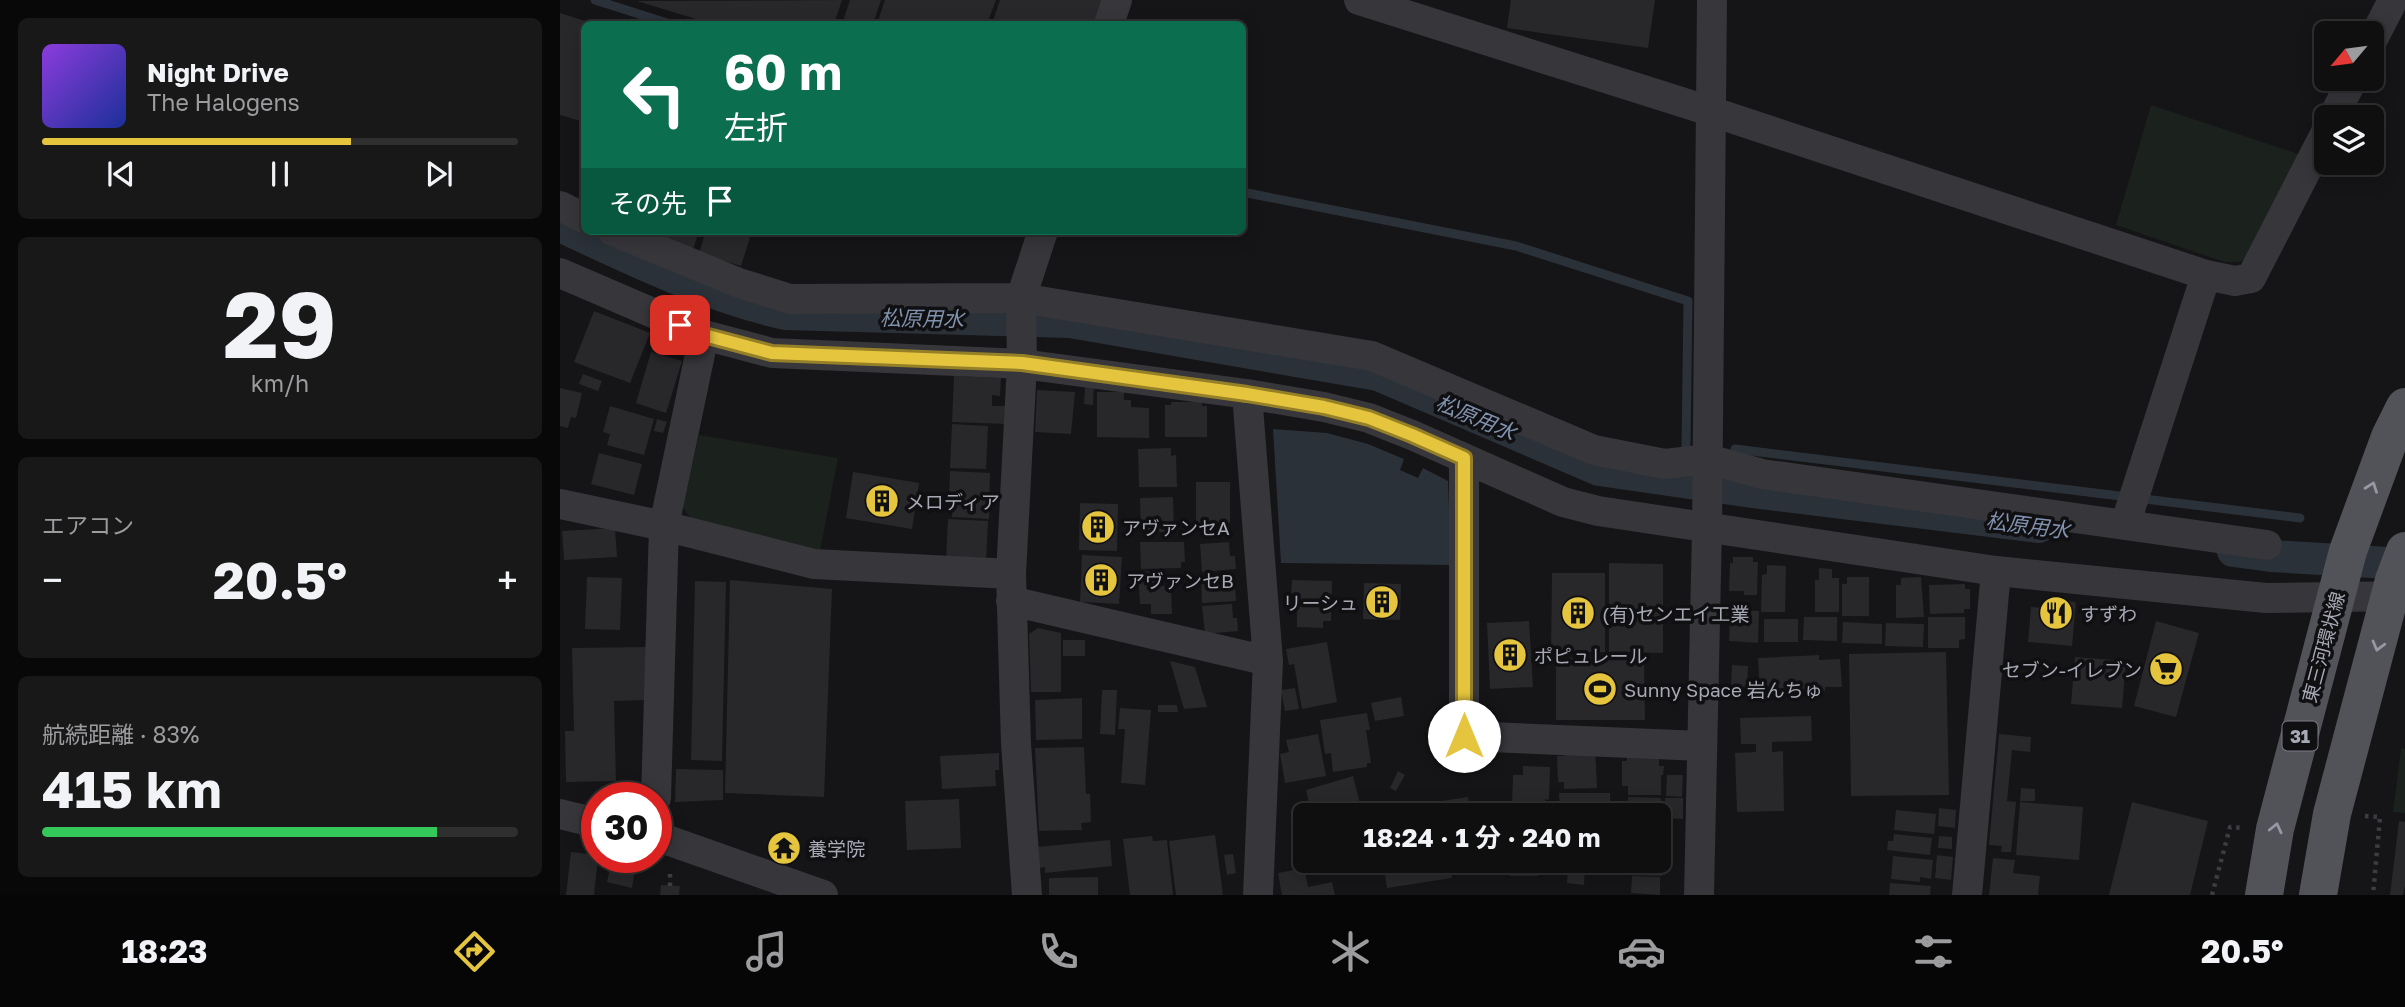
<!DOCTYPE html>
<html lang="ja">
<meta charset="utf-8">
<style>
:root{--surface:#100f10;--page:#191819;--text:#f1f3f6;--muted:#9c9c9f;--line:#302f30;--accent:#e5c53e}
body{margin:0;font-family:"Golos Text","Noto Sans JP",sans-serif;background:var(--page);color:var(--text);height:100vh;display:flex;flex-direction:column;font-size:26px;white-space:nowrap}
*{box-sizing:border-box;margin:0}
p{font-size:23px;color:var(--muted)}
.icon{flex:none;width:38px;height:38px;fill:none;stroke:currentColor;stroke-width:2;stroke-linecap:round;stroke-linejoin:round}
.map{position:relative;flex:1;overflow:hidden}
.side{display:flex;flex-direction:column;gap:18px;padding:18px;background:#090809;width:560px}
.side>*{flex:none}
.guide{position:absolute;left:21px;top:21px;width:665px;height:214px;border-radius:10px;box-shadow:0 4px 18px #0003,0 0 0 2px var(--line);background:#0b6e4f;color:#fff;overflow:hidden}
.needle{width:46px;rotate:241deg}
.controls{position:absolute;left:1754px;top:21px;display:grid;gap:14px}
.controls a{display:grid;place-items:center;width:70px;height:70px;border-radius:10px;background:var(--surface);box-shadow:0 4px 18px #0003,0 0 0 2px var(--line);font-size:35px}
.speed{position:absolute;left:21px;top:782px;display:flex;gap:14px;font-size:35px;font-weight:700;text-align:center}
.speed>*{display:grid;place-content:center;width:91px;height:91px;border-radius:50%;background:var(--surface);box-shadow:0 4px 18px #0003,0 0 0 2px var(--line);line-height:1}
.speed .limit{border:10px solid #d22;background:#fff;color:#111}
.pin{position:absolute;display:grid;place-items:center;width:60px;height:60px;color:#fff;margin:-30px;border-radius:14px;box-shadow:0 4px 10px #0006}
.me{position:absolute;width:77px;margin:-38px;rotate:0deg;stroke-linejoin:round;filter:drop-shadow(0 0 5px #0008)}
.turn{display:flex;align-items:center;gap:24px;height:147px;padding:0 28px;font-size:32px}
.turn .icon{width:91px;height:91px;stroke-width:2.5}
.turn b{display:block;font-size:49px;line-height:60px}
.then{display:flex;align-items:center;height:66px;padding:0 28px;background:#0003;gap:14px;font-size:26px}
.big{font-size:52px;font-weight:700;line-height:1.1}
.side .card{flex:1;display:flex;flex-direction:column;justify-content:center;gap:10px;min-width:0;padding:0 24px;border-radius:10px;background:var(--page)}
.side .dial{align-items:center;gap:0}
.dial b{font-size:91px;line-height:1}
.song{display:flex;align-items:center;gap:21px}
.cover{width:84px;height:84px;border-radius:10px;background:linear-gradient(135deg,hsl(270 70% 55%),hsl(230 70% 35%))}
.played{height:7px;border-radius:4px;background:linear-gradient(90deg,var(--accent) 65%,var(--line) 65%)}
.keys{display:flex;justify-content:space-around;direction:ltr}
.heat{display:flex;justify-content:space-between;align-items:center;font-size:38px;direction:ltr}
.charge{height:10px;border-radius:5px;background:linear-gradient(90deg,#34c759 83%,var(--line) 0)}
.trip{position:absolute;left:733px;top:803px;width:378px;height:70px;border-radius:10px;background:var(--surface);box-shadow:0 4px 18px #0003,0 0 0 2px var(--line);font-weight:700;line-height:70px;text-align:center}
.dock{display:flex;height:112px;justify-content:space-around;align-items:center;background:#060606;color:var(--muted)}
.dock .icon{width:49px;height:49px}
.dock .active{color:var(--accent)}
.dock b{font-size:32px;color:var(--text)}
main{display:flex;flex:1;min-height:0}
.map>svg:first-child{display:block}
.green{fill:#1b211c}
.water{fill:#2b3139}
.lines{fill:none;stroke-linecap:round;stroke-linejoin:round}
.stream{stroke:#2b3139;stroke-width:9}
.canal{stroke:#2b3139;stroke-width:32}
.building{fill:#28272a}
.path{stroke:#3c3d42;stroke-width:4.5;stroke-dasharray:3.5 5;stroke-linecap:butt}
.street{stroke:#36363b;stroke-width:30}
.primary{stroke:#525259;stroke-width:38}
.oneway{stroke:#9698a3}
.route-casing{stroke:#958028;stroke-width:18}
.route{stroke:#e5c53e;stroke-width:12}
.labels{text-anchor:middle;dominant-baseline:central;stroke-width:7;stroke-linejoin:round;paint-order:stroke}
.shield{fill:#100f11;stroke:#7a7b84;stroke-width:2}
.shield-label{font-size:18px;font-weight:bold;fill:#a7a9b5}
.poi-label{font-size:19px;fill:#a7a9b5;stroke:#100f11;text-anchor:start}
.street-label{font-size:19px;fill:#a7a9b5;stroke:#100f11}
.water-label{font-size:21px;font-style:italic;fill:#8092ae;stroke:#100f11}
</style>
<main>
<section class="side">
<div class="card">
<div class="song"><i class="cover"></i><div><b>Night Drive</b><p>The Halogens</p></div></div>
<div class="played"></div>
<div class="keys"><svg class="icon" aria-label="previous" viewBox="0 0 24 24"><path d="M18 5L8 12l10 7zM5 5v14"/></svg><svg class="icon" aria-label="pause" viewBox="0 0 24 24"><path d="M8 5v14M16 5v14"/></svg><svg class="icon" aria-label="next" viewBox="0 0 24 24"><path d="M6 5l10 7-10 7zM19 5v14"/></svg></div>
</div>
<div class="card dial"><b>29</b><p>km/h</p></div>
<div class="card"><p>エアコン</p>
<div class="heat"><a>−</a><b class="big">20.5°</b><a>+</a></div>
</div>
<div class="card"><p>航続距離 · 83%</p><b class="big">415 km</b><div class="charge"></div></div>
</section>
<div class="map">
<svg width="1845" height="895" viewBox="0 0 1845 895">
<rect width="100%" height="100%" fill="#151416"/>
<path class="green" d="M1591,105L1744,156L1691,258L1678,262H1664L1556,225Z
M139,435L278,458L260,551L131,520L123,507Z
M1841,748L1845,749V813L1833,812Z"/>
<path class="water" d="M713,429L767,433L808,444L844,459L840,470L858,478L863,468L888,481L891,565L721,563Z"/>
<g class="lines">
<path class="stream" d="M35,0L110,24
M682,192L956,246L1128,301L1126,446
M1175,449L1740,518"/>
<path class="canal" d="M0,226C72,260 147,296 225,314L510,322L818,375L1039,470L1192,492L1479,527
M1673,551L1711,556L1845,564"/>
</g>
<path class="building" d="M282,0L274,24H152L77,1Z
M290,0H321L313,24H282Z
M325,0H436L427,24H317Z
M440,0H542L534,24H432Z
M951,0H1095L1088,48L947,28Z
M0,13L35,24H24V122L0,115Z
M92,231H139L133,250L91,236Z
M146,231H192L181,266L139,253Z
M34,311L90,333L70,383L14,362Z
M91,352L122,361L106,413L76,403Z
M23,374L42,381L38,391L19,384Z
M394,376L441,378L440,396L432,395V406H446V424L392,422Z
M525,386H534L533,405L524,404Z
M0,388L22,393L16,418L11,417L8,428L0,426Z
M477,390L515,392L511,434L475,432Z
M537,392H564V400H571V407L589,408V438L537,437Z
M611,402H642V406H647V437H605V405H611Z
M50,406L94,419L84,455L47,445L50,434L43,432Z
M97,419L107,422L103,433L94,431Z
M392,424L428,426L426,469L390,468Z
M611,448V456L616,455L617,487H579L578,449Z
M39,453L82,464L74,495L31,484Z
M390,471L430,473L429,519L392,517L393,497L389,496Z
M293,472L359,483L352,529L286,518Z
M636,482H670V523H636Z
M613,497L614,532H581L580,498Z
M520,503L558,504L557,551L519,550Z
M388,519L428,521L426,562L386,560Z
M55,528L57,557L4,560L2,531Z
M580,542H624L625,562H621V568L581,569Z
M669,542L670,556H675L676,569L642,572L640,544Z
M522,555L562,557L559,604L520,602Z
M1173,557H1193V562H1198L1197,595H1184V591H1169L1170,563H1173Z
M1049,563L1103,564V653L1049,652Z
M1207,565L1226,566L1225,612H1201L1202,575L1207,574Z
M1259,568L1272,569V578H1279V612H1255V580H1259Z
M578,571L602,572V586L611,587L612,614H591V604H580Z
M992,573H1045V652H991Z
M670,574L671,587L675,586L676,601L642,603L641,576Z
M27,577L62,578L60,630L25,629Z
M1287,577H1309V616H1282V584H1287Z
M1361,577L1364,617L1336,618V585H1341V578Z
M170,580L272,589L264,797L165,793Z
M732,580L772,581L771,621H763V628L737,627V598H731Z
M135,581L166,582L162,761L131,760Z
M804,583L841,584L840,620L803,619Z
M1405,584V589H1410V609H1404V613L1370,614L1369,585Z
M1486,599L1516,602L1512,646L1468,642L1471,607L1485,608Z
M672,604L673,618H677L678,631L645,634L642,606Z
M1175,610L1199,611L1198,643L1169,641L1170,620H1174Z
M1244,617H1277V641L1243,640Z
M1368,617H1405V639L1399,640V648H1368Z
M1204,619H1238V642H1204Z
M969,621L973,687L930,689L927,623Z
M1596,621L1639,633L1616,717L1574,706Z
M1283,622L1322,624V644L1282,643Z
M1326,623L1364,624L1363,647L1325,646Z
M478,628L501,633V692H471L469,634Z
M503,640H525V656H503Z
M767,642L777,702L742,709L734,664L729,665L726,649Z
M86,647L87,700L54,701L56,781L6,782L5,731H14L12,648Z
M1386,652L1389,795L1291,796L1289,654Z
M1259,655V660L1280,659L1282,687H1265V691L1200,694L1198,658Z
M1084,657L1085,720H996V658Z
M1515,657L1566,661L1562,708L1511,704Z
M610,661L635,667L647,707L624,709Z
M1172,665L1188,666L1187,688L1171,687Z
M735,688L739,709L725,711L721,690Z
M542,690H557L555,735L540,734Z
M841,697L844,716L815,721L811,703Z
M522,698V739L476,740L475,700Z
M598,705H617L618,712H598Z
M560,708L591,710L585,785L561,783L565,729H558Z
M807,713L810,730H806L811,763H807V767L773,772L771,753L765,754L760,720Z
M1251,716L1252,741L1212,742V752L1223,751L1224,811L1177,812L1175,753L1196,752V744H1181L1180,718Z
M758,734L766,776L725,783L720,754L729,752L726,740Z
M1439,734L1471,737L1470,752L1452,750L1447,801L1456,802L1451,852H1441L1442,846L1429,845Z
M1035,746L1037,788L1004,789V782H998L997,756H1005L1004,747Z
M524,747L526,794H530L531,822L521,823L522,830L479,831L475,748Z
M1067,748L1099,752V766H1104L1103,775H1101V795H1068V786H1062V761H1067Z
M439,753V770H435L436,786L382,789L380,756Z
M963,766L990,767L989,800L985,799V816H957L958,805H952L953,775H963Z
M116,769L163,770V800L115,802Z
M838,771L845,775L836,791L830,788Z
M1107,775H1123L1122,797L1106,796Z
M793,776L801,807L766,816H752L746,790Z
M1461,788L1475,789V801H1460Z
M999,793H1050L1051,816H1000Z
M908,797L911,816H871L869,803Z
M1068,797L1101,798L1100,816H1067Z
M1105,798H1123V819L1104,818Z
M399,799L401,848L347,850L345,801Z
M863,801V806L867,805L869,816H832L831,809L852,806L851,803Z
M1460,802L1523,807L1519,860L1456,855Z
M1572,802L1648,821L1630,895H1549Z
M915,805H926V810L944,811V816H915Z
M1379,808L1396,810L1395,828L1378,826Z
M1336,810L1376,814L1374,834L1334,830Z
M1839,821L1845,822V886L1843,895H1830Z
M1334,834L1372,838L1370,855L1327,850L1328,841H1333Z
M655,835L663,895H616L609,841Z
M592,836L593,841L607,840L613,895H570L563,839Z
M1379,836L1392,837V849L1378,848Z
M550,840L552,866L485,873V867L479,868L477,847Z
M11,852L37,855L38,858L34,895H6Z
M673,854L676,873L667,875L664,855Z
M1377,855L1393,857L1391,880L1375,878Z
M1333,856L1373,860L1371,879L1360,877V882L1331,879Z
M52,858L76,863L72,888L47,882Z
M1433,858L1455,860L1453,873L1480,876L1478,895H1429Z
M823,861H889L892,878L827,888Z
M951,861H985V872H978V876H950Z
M996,861H1034V866H1025L1024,885L1007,883L1008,871L999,870V865H995Z
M1068,861H1096V864H1103L1102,876L1068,875Z
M744,868L748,887L772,882L775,895H722L718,873Z
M1072,876L1100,877V895L1071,893Z
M538,877V895H489V878Z
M1330,883L1371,886L1370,895H1329Z
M101,885L120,886L119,895H100Z"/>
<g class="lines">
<path class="path" d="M1805,816L1820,817L1813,895
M110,886V873
M1652,895L1670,827L1683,828"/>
<path class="street" d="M799,0L1153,112L1646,275L1675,281L1691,278L1766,132
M549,24L557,0
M1811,43L1833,0
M1773,117L1793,79
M0,206L24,218
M53,231L179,283L230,299L461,298L812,356L1034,450L1105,464L1148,459L1202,474L1707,545
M0,273L144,335L212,353L462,364L687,394L764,407L809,418L852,435L1003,502L1038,511L1436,571L1706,598L1845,596
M687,394L708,661L698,895
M904,458V736L1142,746
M0,504L104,526L254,564L451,574
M1565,525L1646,275
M451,601L708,661
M96,798L104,526L144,335
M0,814L37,823
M96,836L263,895
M467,895L456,744L451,574L462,364L461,298L483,231
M1139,895L1147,529L1152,0
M1407,895L1436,571"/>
<path class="primary" d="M1704,895L1715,829L1788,551L1830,437L1845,407
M1758,895L1772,814L1834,580L1845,551"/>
</g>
<defs><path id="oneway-chevron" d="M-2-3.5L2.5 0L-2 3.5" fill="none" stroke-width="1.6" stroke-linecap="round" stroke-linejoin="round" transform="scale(1.75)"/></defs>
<g class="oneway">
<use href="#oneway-chevron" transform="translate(1812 487) rotate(-70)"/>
<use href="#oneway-chevron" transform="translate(1818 646) rotate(105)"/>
<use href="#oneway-chevron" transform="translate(1716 828) rotate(-77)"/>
</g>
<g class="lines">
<g class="route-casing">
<path id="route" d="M120,325L144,335L212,353L462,363L687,394L764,407L809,418L852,435L904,458V736"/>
</g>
<use href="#route" class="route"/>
</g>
<defs>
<g id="building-disc" transform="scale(1.75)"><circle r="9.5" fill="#e5c53e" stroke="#100f11"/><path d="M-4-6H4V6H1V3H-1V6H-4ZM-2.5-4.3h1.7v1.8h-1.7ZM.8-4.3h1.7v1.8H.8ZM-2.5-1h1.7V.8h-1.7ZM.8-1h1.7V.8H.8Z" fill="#111"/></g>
<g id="restaurant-disc" transform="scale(1.75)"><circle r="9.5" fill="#e5c53e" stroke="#100f11"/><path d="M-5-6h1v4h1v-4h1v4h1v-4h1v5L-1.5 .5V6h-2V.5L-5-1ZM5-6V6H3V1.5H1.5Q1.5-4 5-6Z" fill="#111"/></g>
<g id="supermarket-disc" transform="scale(1.75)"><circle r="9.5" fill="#e5c53e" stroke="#100f11"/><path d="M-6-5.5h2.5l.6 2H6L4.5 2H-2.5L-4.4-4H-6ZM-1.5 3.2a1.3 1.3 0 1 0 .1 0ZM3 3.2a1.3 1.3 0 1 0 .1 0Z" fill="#111"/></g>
<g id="stadium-disc" transform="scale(1.75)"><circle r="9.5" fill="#e5c53e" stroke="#100f11"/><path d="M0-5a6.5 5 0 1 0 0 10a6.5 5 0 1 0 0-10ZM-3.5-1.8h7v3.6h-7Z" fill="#111"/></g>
<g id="temple-disc" transform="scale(1.75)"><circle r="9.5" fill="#e5c53e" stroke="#100f11"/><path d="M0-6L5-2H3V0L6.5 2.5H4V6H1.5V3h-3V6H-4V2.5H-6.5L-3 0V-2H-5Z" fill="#111"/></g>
</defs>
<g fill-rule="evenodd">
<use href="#building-disc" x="322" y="501"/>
<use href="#building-disc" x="538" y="527"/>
<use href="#building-disc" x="541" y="580"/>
<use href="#building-disc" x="822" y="602"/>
<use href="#building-disc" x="1018" y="613"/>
<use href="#restaurant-disc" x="1496" y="613"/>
<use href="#building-disc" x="950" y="655"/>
<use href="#supermarket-disc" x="1606" y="669"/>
<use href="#stadium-disc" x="1040" y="689"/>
<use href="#temple-disc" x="224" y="848"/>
</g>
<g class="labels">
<rect class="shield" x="1722.5" y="721.5" width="35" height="29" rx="5"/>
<g class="shield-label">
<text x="1740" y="736">31</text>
</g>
<g class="poi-label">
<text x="346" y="501">メロディア</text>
<text x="562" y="527">アヴァンセA</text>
<text x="566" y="580">アヴァンセB</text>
<text x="798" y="602" text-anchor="end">リーシュ</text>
<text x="1042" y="613">(有)センエイ工業</text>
<text x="1520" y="613">すずわ</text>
<text x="974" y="655">ポピュレール</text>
<text x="1582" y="669" text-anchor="end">セブン-イレブン</text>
<text x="1064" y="689">Sunny Space 岩んちゅ</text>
<text x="248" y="848">養学院</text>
</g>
<g class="street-label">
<text transform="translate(1763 647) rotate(-75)">東三河環状線</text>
</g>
<g class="water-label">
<text transform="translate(362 318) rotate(1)">松原用水</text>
<text transform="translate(916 417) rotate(23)">松原用水</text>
<text transform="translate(1468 525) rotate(7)">松原用水</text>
</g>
</g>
</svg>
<div class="controls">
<a><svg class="needle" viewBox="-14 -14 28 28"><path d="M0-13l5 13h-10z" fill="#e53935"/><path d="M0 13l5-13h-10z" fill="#9c9c9f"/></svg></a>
<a><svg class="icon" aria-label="layers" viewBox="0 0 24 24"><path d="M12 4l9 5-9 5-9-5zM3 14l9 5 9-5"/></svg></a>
</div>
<div class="speed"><div class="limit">30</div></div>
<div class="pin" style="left:120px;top:325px;background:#d93025"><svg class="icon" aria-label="arrive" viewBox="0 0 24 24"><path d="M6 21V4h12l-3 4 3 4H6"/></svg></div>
<svg class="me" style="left:904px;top:736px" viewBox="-20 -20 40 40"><circle r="19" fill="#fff"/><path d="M0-13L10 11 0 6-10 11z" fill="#e5c53e"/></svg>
<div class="trip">18:24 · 1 分 · 240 m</div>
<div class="guide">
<div class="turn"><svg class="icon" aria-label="left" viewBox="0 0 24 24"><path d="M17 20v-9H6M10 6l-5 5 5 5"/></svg><div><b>60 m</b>左折</div></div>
<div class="then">その先<svg class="icon" aria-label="arrive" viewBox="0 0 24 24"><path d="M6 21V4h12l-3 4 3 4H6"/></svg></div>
</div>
</div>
</main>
<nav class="dock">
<b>18:23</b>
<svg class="icon active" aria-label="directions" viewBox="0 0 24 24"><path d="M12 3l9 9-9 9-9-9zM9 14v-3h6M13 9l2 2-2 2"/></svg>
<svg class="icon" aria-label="music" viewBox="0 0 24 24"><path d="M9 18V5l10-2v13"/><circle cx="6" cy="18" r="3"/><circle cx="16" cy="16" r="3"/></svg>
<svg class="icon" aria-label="phone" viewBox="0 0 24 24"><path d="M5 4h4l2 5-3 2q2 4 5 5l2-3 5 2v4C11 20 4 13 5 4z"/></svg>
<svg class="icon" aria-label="climate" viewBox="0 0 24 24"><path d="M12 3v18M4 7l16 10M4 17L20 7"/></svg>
<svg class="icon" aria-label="car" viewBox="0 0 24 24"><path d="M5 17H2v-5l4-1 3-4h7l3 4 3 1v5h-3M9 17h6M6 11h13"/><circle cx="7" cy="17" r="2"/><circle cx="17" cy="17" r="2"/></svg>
<svg class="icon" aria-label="filters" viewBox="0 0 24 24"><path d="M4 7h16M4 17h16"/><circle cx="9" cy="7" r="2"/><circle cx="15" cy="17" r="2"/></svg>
<b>20.5°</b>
</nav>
